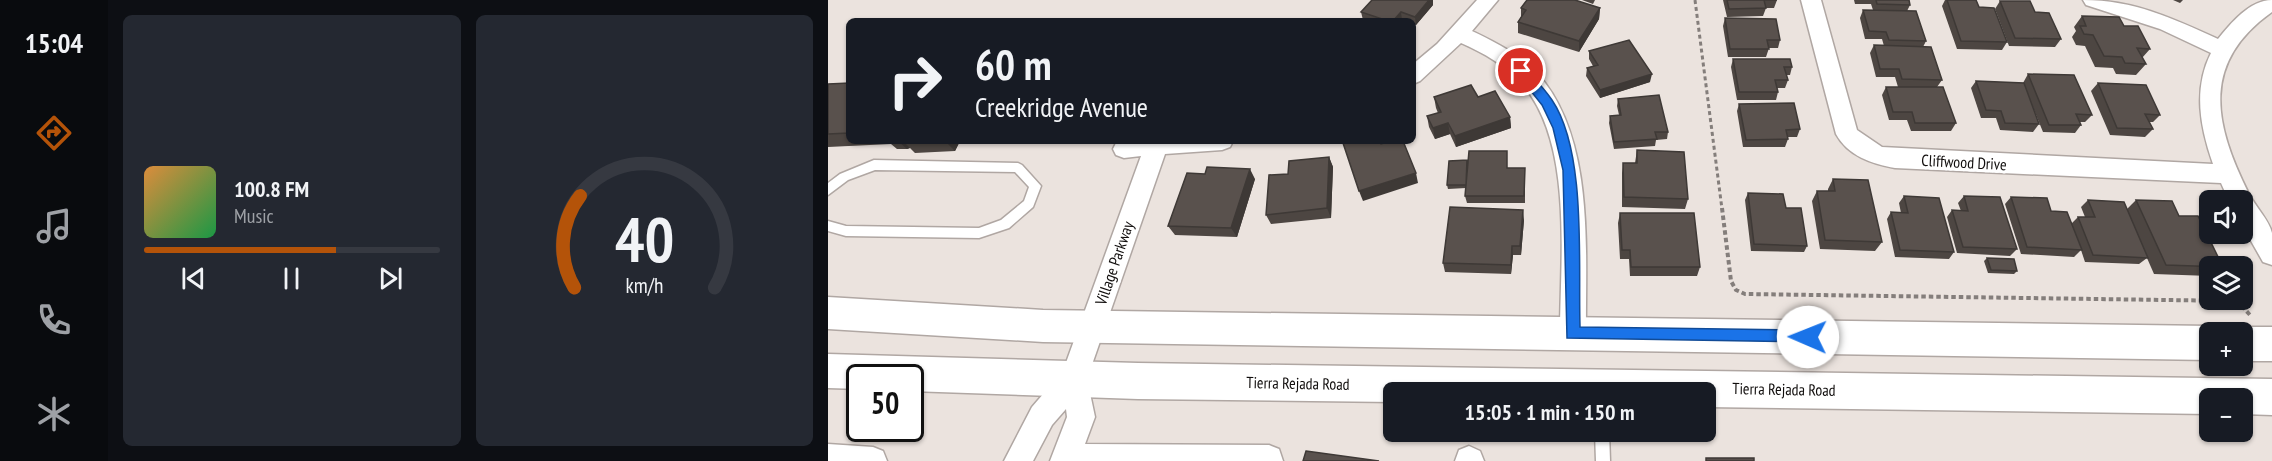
<!DOCTYPE html>
<meta charset="utf-8">
<style>
:root{--surface:#171b24;--page:#242831;--text:#f1f3f6;--muted:#9ea1a6;--line:#363941;--accent:#b45309}
body{margin:0;font-family:"PT Sans Narrow",sans-serif;background:var(--page);color:var(--text);height:100vh;display:flex;flex-direction:column;font-size:22px;white-space:nowrap}
*{box-sizing:border-box;margin:0}
p{font-size:20px;color:var(--muted)}
.icon{flex:none;width:33px;height:33px;fill:none;stroke:currentColor;stroke-width:2;stroke-linecap:round;stroke-linejoin:round}
.map{position:relative;flex:1;overflow:hidden}
.side{display:flex;flex-direction:column;gap:15px;padding:15px;background:#0d0f14;width:720px}
.side>*{flex:none}
.banner{position:absolute;left:18px;top:18px;width:570px;height:126px;border-radius:9px;box-shadow:0 2px 4px #0004;background:#171b24;color:var(--text);overflow:hidden}
.fabs{position:absolute;left:1371px;top:190px;display:grid;gap:12px}
.fabs a{display:grid;place-items:center;width:54px;height:54px;border-radius:9px;background:var(--surface);box-shadow:0 2px 4px #0004;font-size:30px}
.speed{position:absolute;left:18px;top:364px;display:flex;gap:12px;font-size:30px;font-weight:700;text-align:center}
.speed>*{display:grid;place-content:center;width:78px;height:78px;border-radius:50%;background:var(--surface);box-shadow:0 2px 4px #0004;line-height:1}
.speed .limit{border:3px solid #111;border-radius:9px;background:#fff;color:#111}
.pin{position:absolute;display:grid;place-items:center;width:51px;height:51px;color:#fff;margin:-26px;border:3px solid #fff;border-radius:50%;box-shadow:0 2px 6px #0007}
.me{position:absolute;width:66px;margin:-33px;rotate:271deg;stroke-linejoin:round;filter:drop-shadow(0 0 4px #0008)}
.turn{display:flex;align-items:center;gap:21px;height:126px;padding:0 30px;font-size:27px}
.turn .icon{width:78px;height:78px;stroke-width:2.5}
.turn b{display:block;font-size:42px;line-height:51px}
.side .widget{flex:1;display:flex;flex-direction:column;justify-content:center;gap:9px;min-width:0;padding:0 21px;border-radius:9px;background:var(--page)}
.side .dial{align-items:center;gap:0}
.dial svg{height:156px;overflow:visible;fill:none;stroke:var(--line);stroke-width:7;stroke-linecap:round;text-anchor:middle}
.dial text{fill:var(--text);stroke:none}
.song{display:flex;align-items:center;gap:18px}
.cover{width:72px;height:72px;border-radius:9px;background:linear-gradient(135deg,hsl(30 70% 55%),hsl(140 70% 35%))}
.played{height:6px;border-radius:3px;background:linear-gradient(90deg,var(--accent) 65%,var(--line) 65%)}
.keys{display:flex;justify-content:space-around;direction:ltr}
.side .tiles{flex:1;display:grid;gap:15px;grid-template-columns:repeat(2,1fr)}
.trip{position:absolute;left:555px;top:382px;width:333px;height:60px;border-radius:9px;background:var(--surface);box-shadow:0 2px 4px #0004;font-weight:800;line-height:60px;text-align:center}
main{display:flex;flex:1;min-height:0}
.menu{display:flex;flex-direction:column;width:108px;justify-content:space-around;align-items:center;background:#090b0e;color:var(--muted)}
.menu .icon{width:42px;height:42px}
.menu .selected{color:var(--accent)}
.menu b{font-size:27px;color:var(--text)}
.map>svg:first-child{display:block}
.lines{fill:none;stroke-linecap:round;stroke-linejoin:round}
.lane-casing{stroke:#b0a7a3;stroke-width:3}
.street-casing{stroke:#b0a7a3;stroke-width:3}
.secondary-casing{stroke:#b0a7a3;stroke-width:3}
.path-far1{stroke:#847e7b;stroke-width:3;stroke-dasharray:4 3;stroke-linecap:butt}
.path{stroke:#847e7b;stroke-width:4;stroke-dasharray:4.5 3;stroke-linecap:butt}
.lane{fill:#fff;fill-rule:evenodd}
.street{fill:#fff;fill-rule:evenodd}
.secondary{fill:#fff;fill-rule:evenodd}
.wall{fill:#4d4642}
.shaded-wall{fill:#3e3936}
.building{fill:#59514d;stroke:#3e3936;stroke-width:1.5}
.route{fill:#1a73e8;stroke:#114b97;stroke-width:1.5}
.labels{text-anchor:middle;dominant-baseline:central;stroke-width:6;stroke-linejoin:round;paint-order:stroke}
.street-label{font-size:16px;fill:#110e0d;stroke:#fff}
</style>
<main>
<nav class="menu">
<b>15:04</b>
<svg class="icon selected" aria-label="directions" viewBox="0 0 24 24"><path d="M12 3l9 9-9 9-9-9zM9 14v-3h6M13 9l2 2-2 2"/></svg>
<svg class="icon" aria-label="music" viewBox="0 0 24 24"><path d="M9 18V5l10-2v13"/><circle cx="6" cy="18" r="3"/><circle cx="16" cy="16" r="3"/></svg>
<svg class="icon" aria-label="phone" viewBox="0 0 24 24"><path d="M5 4h4l2 5-3 2q2 4 5 5l2-3 5 2v4C11 20 4 13 5 4z"/></svg>
<svg class="icon" aria-label="climate" viewBox="0 0 24 24"><path d="M12 3v18M4 7l16 10M4 17L20 7"/></svg>
</nav>
<section class="side">
<div class="tiles">
<div class="widget">
<div class="song"><i class="cover"></i><div><b>100.8 FM</b><p>Music</p></div></div>
<div class="played"></div>
<div class="keys"><svg class="icon" aria-label="previous" viewBox="0 0 24 24"><path d="M18 5L8 12l10 7zM5 5v14"/></svg><svg class="icon" aria-label="pause" viewBox="0 0 24 24"><path d="M8 5v14M16 5v14"/></svg><svg class="icon" aria-label="next" viewBox="0 0 24 24"><path d="M6 5l10 7-10 7zM19 5v14"/></svg></div>
</div>
<div class="widget dial"><svg viewBox="0 0 100 80">
<path d="M14 69A42 42 0 1 1 86 69"/>
<path d="M14 69A42 42 0 0 1 17 22" stroke="#b45309"/>
<text x="50" y="56" font-size="32" font-weight="700">40</text>
<text x="50" y="72" font-size="11">km/h</text>
</svg></div>
</div>
</section>
<div class="map">
<svg width="1444" height="461" viewBox="0 0 1444 461">
<rect width="100%" height="100%" fill="#ebe3de"/>
<g class="lines">
<g class="lane-casing">
<path id="lane" d="M46,160L190,163L194,165L213,186L205,207L181,228L151,238L18,236L0,231V221L18,226L151,228L173,220L196,201L201,187L187,172L47,170L20,180L0,195V183L12,174Z
M767,432H781L782,461H768Z"/>
</g>
<g class="street-casing">
<path id="street" d="M649,0H670L644,31C667,42 691,54 709,73C768,138 757,253 758,334L754,342L745,346L736,342L732,334C732,260 746,143 694,84C678,65 655,53 633,43L592,81L585,84V64L609,44Z
M973,0H993L1029,130L1054,147L1385,164C1372,127 1365,89 1383,53L1332,29L1258,5L1255,0C1306,0 1344,18 1390,39C1403,23 1422,0 1444,0V12C1372,63 1386,124 1421,194C1427,206 1441,220 1444,233C1444,243 1444,256 1444,265L1435,262L1414,225V201H1401L1393,183L1067,168C1044,164 1020,156 1008,134Z
M294,141H405L402,147L394,150L337,154L259,379L267,417L257,444L441,445L451,449L455,461H222L239,417L238,409L224,425L205,461H176L204,407L235,371L313,156L296,158L288,155L285,149L288,143Z
M0,444L45,447L55,451L59,461H0Z
M641,446L652,451L656,461H627L631,450Z"/>
</g>
<g class="secondary-casing">
<path id="secondary" d="M0,297L215,310L1382,326L1396,333H1382V360L215,342L0,329Z
M1414,327H1444V361H1414V333H1401Z
M0,354L310,363L1444,379V415L1414,414V399H1382V414L878,407V393H566V402L310,399L82,391V378H32V389L0,388Z"/>
</g>
<path class="path-far1" d="M867,0L894,209"/>
<path class="path" d="M894,208L903,281L908,290L917,294L1409,301L1422,315"/>
<use href="#lane" class="lane"/>
<use href="#street" class="street"/>
<use href="#secondary" class="secondary"/>
</g>
<path class="wall" d="M754,0H767L765,4Z
M895,0H949L946,8H938L935,16L899,17Z
M1026,0H1081L1082,5L1079,11L1098,41L1095,47L1114,80L1109,87L1128,123L1123,131H1083L1079,120H1061L1054,95L1058,87H1070L1067,77H1048L1042,53L1046,45L1056,46L1054,39H1037L1032,18L1035,10H1045L1043,4H1027Z
M1117,0H1148L1151,7L1179,42L1174,50L1129,49L1114,6Z
M1345,0H1355L1352,3Z
M1172,1L1207,12L1233,39L1227,47L1181,46L1167,9Z
M605,5L588,25L585,24V21L574,20V21H539L535,20L533,12Z
M693,8H772L771,19L751,52L690,33V22L693,17Z
M1254,16L1296,26L1322,49L1314,58L1318,64L1308,75L1288,74L1285,68L1267,67L1257,46L1248,45L1244,37L1248,31L1246,27Z
M897,18L952,40L950,48H941L938,57H900L895,26Z
M761,51L822,82L772,98L758,76L759,68L765,66L761,59Z
M905,59L964,67L962,75H958L960,80L957,88H949L950,92L948,100H909L903,67Z
M1200,74L1264,115L1257,122H1252L1253,125L1247,133L1215,132L1202,100L1211,124L1205,132L1172,130L1168,118H1153L1143,88L1148,81L1195,83Z
M21,83V141H132L127,151L87,153L82,148L79,149H69L63,144L0,147V84Z
M1270,83L1332,115L1325,122H1321L1325,129L1317,137L1282,135L1263,91Z
M606,97H650L682,117L683,128L628,147L622,134L607,139L601,127L599,116L610,113L608,108Z
M790,99L840,132L839,139L828,140L827,146L786,149L781,123L782,116L791,115L789,106Z
M911,104L972,129L969,137H960V139L957,147H915L909,111Z
M809,150L860,199L857,209L794,207V173L795,163H807Z
M679,151V168L697,176V203H639L637,196L638,188L620,189L619,185L639,160L640,164Z
M501,157L505,167L503,218L443,224L438,215Z
M377,174L427,179L409,237L347,235L340,226Z
M1005,179L1054,242L1047,251L992,249L984,201L989,191H1000V189Z
M920,193L958,208L979,246L976,252L923,251L917,200Z
M1076,196L1126,252L1121,259L1067,257L1059,219L1063,212L1073,213L1071,203Z
M1136,196L1189,249L1182,256L1129,253L1119,217L1124,210L1133,211L1130,203Z
M1183,197L1223,211L1244,223L1250,217H1257L1253,207L1260,200L1299,209L1308,200L1351,216L1395,267H1382V276L1326,274L1319,258L1311,264L1257,262L1253,250L1246,257L1193,254L1177,204Z
M792,213L872,267L869,276H802L801,259H792L790,223Z
M696,220L693,255H685L683,274L617,272L615,263Z
M1159,258L1189,271L1186,274L1160,273L1156,261Z"/>
<path class="shaded-wall" d="M601,0H605V5L588,25L587,17Z
M772,8L771,19L751,52V41Z
M573,12L574,20L565,21Z
M824,74L822,82L772,98V90Z
M682,117L683,128L628,147L627,136Z
M620,123L622,134L607,139L605,128Z
M70,141H75L82,148L79,149Z
M117,141H132L127,151Z
M501,157L505,167L503,218L499,208Z
M422,169L427,179L409,237L403,228Z
M588,173L590,183L535,201L531,191Z
M695,210L696,220L693,255L692,246Z
M684,246L685,255L683,274V265Z"/>
<path class="building" d="M544,0H601L587,17L573,12L565,21H560L533,12Z
M699,0H747L772,8L751,41L690,22L698,10L693,8Z
M899,0H949H936L938,8L901,9Z
M1048,0H1081L1082,5L1049,4Z
M1119,0H1148L1151,7L1166,8L1179,42L1133,41Z
M1172,1H1202L1207,12L1221,13L1233,39L1187,38Z
M1035,10L1088,11L1098,41L1061,40L1058,32L1041,31Z
M1254,16L1291,17L1296,26H1310L1322,49L1309,48L1318,64L1297,63L1294,57L1276,56L1265,35L1256,34L1252,26H1258Z
M897,18L948,19L952,40H939L941,49H902Z
M801,40L824,74L772,90L759,68L770,65L761,51Z
M1046,45L1103,47L1114,80L1074,79L1071,69H1052Z
M905,59H962L964,67H956L960,80H947L950,92H911Z
M1200,74L1246,75L1264,115L1248,114L1253,125H1221Z
M1148,81L1196,83L1211,124L1177,123L1173,111L1158,110Z
M21,83V133L0,134V84Z
M1270,83L1318,85L1332,115L1317,114L1325,129L1289,128Z
M643,85L650,97L667,91L682,117L627,136L620,123L605,128L599,116L613,112L606,97Z
M1058,87H1115L1128,123H1087L1084,112H1065Z
M831,95L840,132H827L829,139L786,142L782,116L793,115L790,99Z
M966,103L972,129L958,130L960,139L918,140L911,104Z
M522,141H551L553,144L564,141H575L588,173L531,191L515,143Z
M809,150L856,152L860,199L796,197L795,163H809Z
M641,151H679V168H697L696,196H637Z
M501,157L499,208L438,215L441,175L460,174L461,161Z
M639,160L638,185H619L621,161Z
M379,167L422,169L403,228L340,226L359,173L377,174Z
M1005,179L1040,180L1054,242L997,240L989,191H1007Z
M920,193L955,194L958,208H973L979,246L926,244Z
M1076,196L1111,198L1126,252L1072,250L1063,212L1080,213Z
M1136,196L1172,197L1189,249L1135,247L1124,210L1140,211Z
M1183,197L1219,198L1223,211L1239,212L1254,250L1199,247Z
M1260,200L1296,202L1320,258L1265,255L1250,217H1267Z
M1308,200L1344,201L1351,216H1370L1395,267L1338,265Z
M622,207L695,210L692,246H684L683,265L615,263Z
M792,213H866L872,267H803L802,250H794Z
M1159,258L1186,259L1189,271L1163,270Z
M478,451L551,461H475Z
M878,458H926V461H878Z"/>
<path class="route" d="M693,67L697,68C706,78 716,88 724,100C759,152 750,264 752,327L980,330L986,332L988,337L986,342L739,338L735,170L725,128L714,105L687,71Z"/>
<g class="labels">
<g class="street-label">
<text transform="translate(1136 162) rotate(3)">Cliffwood Drive</text>
<text transform="translate(286 263) rotate(-71)">Village Parkway</text>
<text transform="translate(470 383) rotate(1)">Tierra Rejada Road</text>
<text transform="translate(956 389) rotate(1)">Tierra Rejada Road</text>
</g>
</g>
</svg>
<div class="fabs">
<a><svg class="icon" aria-label="sound" viewBox="0 0 24 24"><path d="M4 9h4l5-4v14l-5-4H4zM17 9q2 3 0 6"/></svg></a>
<a><svg class="icon" aria-label="layers" viewBox="0 0 24 24"><path d="M12 4l9 5-9 5-9-5zM3 14l9 5 9-5"/></svg></a>
<a>+</a>
<a>−</a>
</div>
<div class="speed"><div class="limit">50</div></div>
<div class="pin" style="left:693px;top:71px;background:#d93025"><svg class="icon" aria-label="arrive" viewBox="0 0 24 24"><path d="M6 21V4h12l-3 4 3 4H6"/></svg></div>
<svg class="me" style="left:980px;top:337px" viewBox="-20 -20 40 40"><circle r="19" fill="#fff"/><path d="M0-13L10 11 0 6-10 11z" fill="#1a73e8"/></svg>
<div class="trip">15:05 · 1 min · 150 m</div>
<div class="banner">
<div class="turn"><svg class="icon" aria-label="right" viewBox="0 0 24 24"><path d="M7 20v-9h11M14 6l5 5-5 5"/></svg><div><b>60 m</b>Creekridge Avenue</div></div>
</div>
</div>
</main>
